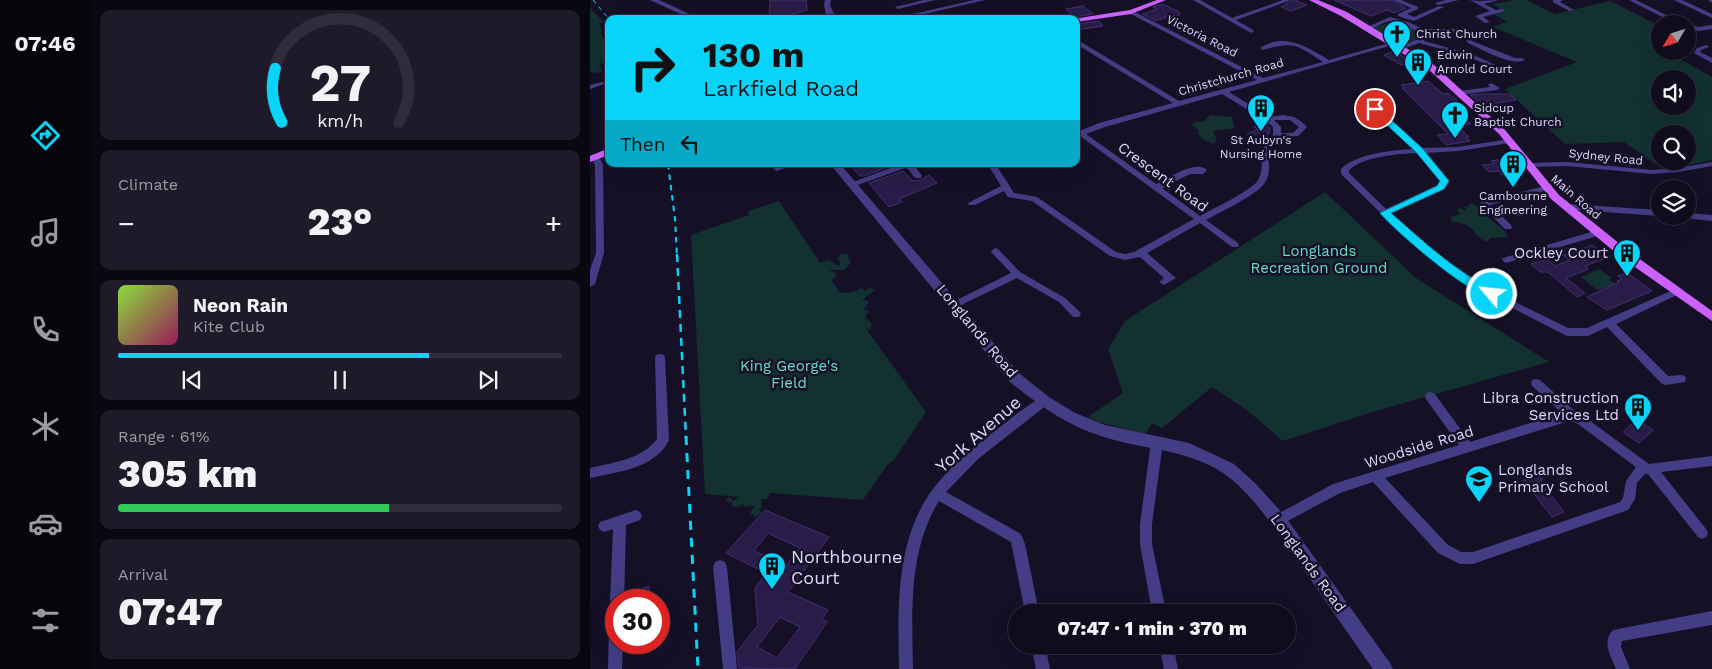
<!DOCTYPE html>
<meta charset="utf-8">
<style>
:root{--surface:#100c1d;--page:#1e1a2a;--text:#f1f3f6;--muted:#9c9ba4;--line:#302c3b;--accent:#08d3f9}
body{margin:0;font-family:"Work Sans",sans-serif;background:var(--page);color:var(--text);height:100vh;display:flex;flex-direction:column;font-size:19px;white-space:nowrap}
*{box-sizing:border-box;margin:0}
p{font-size:16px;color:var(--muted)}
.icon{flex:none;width:28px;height:28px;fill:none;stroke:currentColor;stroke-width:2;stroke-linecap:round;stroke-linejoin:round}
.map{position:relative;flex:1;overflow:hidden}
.drawer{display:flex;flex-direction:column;gap:10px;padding:10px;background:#090710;width:500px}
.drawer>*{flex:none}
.banner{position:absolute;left:15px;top:15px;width:475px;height:152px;border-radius:10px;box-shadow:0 5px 20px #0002,0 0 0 1px var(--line);background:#08d3f9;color:#111;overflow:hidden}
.needle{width:32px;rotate:231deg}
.buttons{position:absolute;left:1061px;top:15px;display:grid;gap:10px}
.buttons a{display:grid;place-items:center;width:45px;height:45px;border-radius:50%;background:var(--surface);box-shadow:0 5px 20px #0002,0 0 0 1px var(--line);font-size:25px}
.speed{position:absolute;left:15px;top:589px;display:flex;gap:10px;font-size:25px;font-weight:700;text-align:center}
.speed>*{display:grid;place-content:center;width:65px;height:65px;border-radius:50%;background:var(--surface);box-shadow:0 5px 20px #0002,0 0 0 1px var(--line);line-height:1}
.speed .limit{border:8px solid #d22;background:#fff;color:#111}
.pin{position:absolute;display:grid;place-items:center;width:42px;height:42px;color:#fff;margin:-21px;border:2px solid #fff;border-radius:50%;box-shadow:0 1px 5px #0007}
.me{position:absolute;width:55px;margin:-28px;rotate:298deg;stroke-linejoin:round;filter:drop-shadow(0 0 4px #0008)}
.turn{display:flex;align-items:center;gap:18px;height:105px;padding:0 15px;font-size:22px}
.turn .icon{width:65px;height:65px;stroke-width:2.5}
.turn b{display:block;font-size:35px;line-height:42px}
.then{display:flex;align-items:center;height:48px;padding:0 15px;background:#0003;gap:10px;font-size:19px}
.big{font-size:38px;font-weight:800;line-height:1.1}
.drawer .card{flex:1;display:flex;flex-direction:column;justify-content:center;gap:8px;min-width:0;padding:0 18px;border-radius:10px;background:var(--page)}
.drawer .dial{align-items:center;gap:0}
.dial svg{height:130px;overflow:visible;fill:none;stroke:var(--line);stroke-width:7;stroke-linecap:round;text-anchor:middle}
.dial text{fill:var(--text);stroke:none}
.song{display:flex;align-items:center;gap:15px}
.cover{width:60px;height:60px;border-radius:8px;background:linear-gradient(135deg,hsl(90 70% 55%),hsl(330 70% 35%))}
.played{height:5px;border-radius:2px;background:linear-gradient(90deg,var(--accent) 70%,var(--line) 70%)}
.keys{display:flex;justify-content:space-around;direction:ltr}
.heat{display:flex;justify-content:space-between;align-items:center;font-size:28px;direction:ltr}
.charge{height:8px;border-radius:4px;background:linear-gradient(90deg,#34c759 61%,var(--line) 0)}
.trip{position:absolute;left:418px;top:604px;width:288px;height:50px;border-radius:25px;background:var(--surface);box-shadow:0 5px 20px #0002,0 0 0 1px var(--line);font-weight:800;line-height:50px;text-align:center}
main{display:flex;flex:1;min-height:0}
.tab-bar{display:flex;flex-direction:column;width:90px;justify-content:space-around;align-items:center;background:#06050c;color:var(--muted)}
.tab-bar .icon{width:35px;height:35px}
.tab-bar .current{color:var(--accent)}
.tab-bar b{font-size:22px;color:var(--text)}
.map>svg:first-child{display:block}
.green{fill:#133131;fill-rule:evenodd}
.building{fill:#281d48;stroke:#412f73;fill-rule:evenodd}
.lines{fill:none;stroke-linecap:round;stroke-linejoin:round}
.minor{fill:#443d85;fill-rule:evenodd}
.tertiary{fill:#443d85;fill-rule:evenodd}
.primary{fill:#cb61fb;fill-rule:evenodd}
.rail-far3{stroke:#08d3f9;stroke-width:1;stroke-dasharray:4.5 4;stroke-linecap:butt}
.rail-far2{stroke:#08d3f9;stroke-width:2;stroke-dasharray:5.5 5;stroke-linecap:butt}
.rail-far1{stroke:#08d3f9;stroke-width:2.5;stroke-dasharray:8 6;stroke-linecap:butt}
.rail{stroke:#08d3f9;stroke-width:3;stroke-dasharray:9 8;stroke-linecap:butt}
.route{fill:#08d3f9;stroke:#0589a2}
.labels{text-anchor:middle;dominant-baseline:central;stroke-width:5;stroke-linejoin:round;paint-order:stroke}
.far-poi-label{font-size:12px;fill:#ded8fe;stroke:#161027;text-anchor:start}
.far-street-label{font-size:12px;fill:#ded8fe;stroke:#161027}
.street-label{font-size:15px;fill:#ded8fe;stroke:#161027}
.park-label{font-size:15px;fill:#64dec6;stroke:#161027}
.poi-label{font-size:15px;fill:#ded8fe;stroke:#161027;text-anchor:end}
.near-street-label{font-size:18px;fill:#ded8fe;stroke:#161027}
.near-poi-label{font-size:18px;fill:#ded8fe;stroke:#161027;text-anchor:start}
</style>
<main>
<nav class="tab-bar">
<b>07:46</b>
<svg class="icon current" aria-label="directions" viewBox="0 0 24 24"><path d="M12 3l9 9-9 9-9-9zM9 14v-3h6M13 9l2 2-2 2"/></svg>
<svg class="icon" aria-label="music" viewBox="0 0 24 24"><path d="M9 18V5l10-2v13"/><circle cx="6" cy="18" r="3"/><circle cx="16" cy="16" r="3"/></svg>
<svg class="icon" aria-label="phone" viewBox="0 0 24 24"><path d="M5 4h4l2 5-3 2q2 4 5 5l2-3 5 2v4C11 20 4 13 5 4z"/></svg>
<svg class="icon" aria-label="climate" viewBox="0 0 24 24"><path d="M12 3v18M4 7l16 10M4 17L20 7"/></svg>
<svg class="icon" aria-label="car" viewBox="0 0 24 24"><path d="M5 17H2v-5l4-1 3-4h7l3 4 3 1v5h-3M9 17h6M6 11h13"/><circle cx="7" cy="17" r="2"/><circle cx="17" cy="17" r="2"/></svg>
<svg class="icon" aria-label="filters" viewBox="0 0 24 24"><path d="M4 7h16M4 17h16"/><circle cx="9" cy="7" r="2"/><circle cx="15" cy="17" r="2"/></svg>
</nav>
<section class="drawer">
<div class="card dial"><svg viewBox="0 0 100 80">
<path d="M14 69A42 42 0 1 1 86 69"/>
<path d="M14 69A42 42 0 0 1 10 36" stroke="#08d3f9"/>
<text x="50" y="56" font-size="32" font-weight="700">27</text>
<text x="50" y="72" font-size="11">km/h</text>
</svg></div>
<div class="card"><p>Climate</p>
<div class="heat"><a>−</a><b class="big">23°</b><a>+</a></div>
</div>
<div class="card">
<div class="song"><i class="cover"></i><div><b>Neon Rain</b><p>Kite Club</p></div></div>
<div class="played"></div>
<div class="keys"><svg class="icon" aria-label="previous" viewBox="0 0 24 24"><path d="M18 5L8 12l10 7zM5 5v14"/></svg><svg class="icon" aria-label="pause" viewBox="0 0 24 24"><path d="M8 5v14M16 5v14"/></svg><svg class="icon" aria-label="next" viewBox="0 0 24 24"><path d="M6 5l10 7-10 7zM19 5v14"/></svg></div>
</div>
<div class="card"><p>Range · 61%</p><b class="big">305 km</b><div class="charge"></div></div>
<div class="card"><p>Arrival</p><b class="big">07:47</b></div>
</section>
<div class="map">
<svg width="1122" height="669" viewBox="0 0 1122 669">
<rect width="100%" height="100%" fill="#161027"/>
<path class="green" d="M926,0H937L965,14L1020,1L1070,26V42L1063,44L1070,48V51H1076L1122,77V160L1075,170L1034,142L975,144L915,89L987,62L903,27L917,22L904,14L914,11L902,4ZM1070,79H1098V106H1070ZM1070,134H1098V161H1070Z
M0,8L14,22L9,24L12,31L10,32L19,49V64L18,62L9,64L12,72L5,73L0,71Z
M799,22C810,23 825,24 831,35L830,38L812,46L797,38L814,34V32L807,31V33L795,37L782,29Z
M620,115L643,117L642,120L645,128L623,131L627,139L624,144L612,139L608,134L609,131L602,125L604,122L615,121Z
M735,192L826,278L959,362L779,413L693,441L658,411L622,387L572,428L562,423L555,434L509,422L498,417L533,393L518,349L535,321Z
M189,201L230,263L238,260L248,266L251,262L248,259L249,255L258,253L257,255L261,263L254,270H239L247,274L245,278L241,279L250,293L263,292L272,288L274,291L280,288L285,290L272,300L279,301L274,310L279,311L275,318L279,320L282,325L279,330L275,327L336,412L304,460L298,464L273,500L180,493L177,499H171L172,508L169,510L171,512L165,518V515L160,514L165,505L155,507L153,504L148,507L142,506V502L135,501L139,497L143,501L149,497L115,494L101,235L159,215L158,211Z
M879,203L883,204L896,214L895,215L915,231L918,237L900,238L898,242C882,238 887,223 863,222L861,220V217L871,214L867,210L870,208L877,211L874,206L879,207Z
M1009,269L1022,278L1019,280L1026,284L1007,290L991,277Z"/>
<path class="building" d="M180,0H216L217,10L188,18V14L179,16Z
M703,0H705L717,5L701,11L691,7Z
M744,0H801L816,8L804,13L797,10L781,16Z
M572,4L590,12L588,17L580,14L575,16L577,17L566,21L553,14L567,9L563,7Z
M493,6L503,14L484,17L476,9Z
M509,21L513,26L486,30V24Z
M804,52L816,58L822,62L811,65L794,55Z
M838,81L853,94L858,93L875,107L863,109L881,124L868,126L879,137H876L880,141L856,145L847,135L858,134L812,88H815L811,85Z
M891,94H920L926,100L902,104L907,108L898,110L880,95Z
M672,123L680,128L679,134L667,140L657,134L668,129L664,127Z
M920,158L928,166L926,167L931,172L912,175L909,171L899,172L892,165L904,164L901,161Z
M263,164H306L274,176H270L263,168L266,167Z
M313,171L323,181L331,180L339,175L347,183L309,199L312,202L299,207L279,183Z
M1002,245L1019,257L995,266L998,268L997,270L976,278L995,293L987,297L958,272H950L941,264L957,259L965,266L980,260L973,255L981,254Z
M1037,273L1062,291L1017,310L997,297L1029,282L1027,281L1032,279L1028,276Z
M1047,419L1063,430L1049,443L1033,432Z
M948,474L953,480L950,481L974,512L962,517L933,480Z
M175,510L239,537L198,592L238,610L232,619L237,622L205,669L149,668L147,652L168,625L165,588L176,573L136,553ZM178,533L210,548L196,566L164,551ZM190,617L210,627L187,658L167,647Z
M59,586V600H40L41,593Z"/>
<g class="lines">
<path class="minor" d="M334,0H345L308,9L305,7Z
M384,0H395L313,19H301Z
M603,0H610L642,18L693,0H701L646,20L663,30L664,31L661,33Z
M803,0H811L828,7V9L817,14L824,17L849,6L854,7L824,21L808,16V14L821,8Z
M856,0H869L848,5L845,3Z
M880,0L889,1L909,0L894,4L906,10L912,9L915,11L893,17L900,22L895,23L885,16L900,11Z
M963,0H973L970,2L984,10L979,11L963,2Z
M1039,0H1046L1094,24H1086Z
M1084,0H1092L1122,14V18Z
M1118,0H1122V3Z
M539,11H543L673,78L733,62C707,45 704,41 673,50L670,48C694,32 717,47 739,60L803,42L806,44L639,92L680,117L693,115L704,117L712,122L717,127L708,136L689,137L678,153C679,163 681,175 674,184C665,196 630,212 616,220L648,243L649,245L648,247H642L610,223L557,253L586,278L574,285L569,282L574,278L550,257L535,260L520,256L442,201L418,197L414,191L385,205H379L378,203L411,186L400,168L388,166L387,164H420L419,166L408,168L424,193L447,197L526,252L535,254L544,252L604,219L490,136L486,137V129L492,130L509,123L583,103L486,44V39L589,101L667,80L539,13ZM632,94L676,121L683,127V135L670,153C672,163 673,171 668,180C663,190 622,209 610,216L572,188L600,174H613L617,170C606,159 579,178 566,184L496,134L515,127ZM684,120H700L709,127L703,133H691V127Z
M800,17L821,23L833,29H864L878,35L882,41L925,58H932L935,60C923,67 891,49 878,43C865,24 848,37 830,32C821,30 812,20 801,21C792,21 783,32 775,28Z
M1098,25L1109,27L1122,25V29L1109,31L1098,29Z
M833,37L836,39L834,41L881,54L919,71L914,72L877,56L829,43L810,50L807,48Z
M1116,45L1119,47L1111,50L1110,52L1122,58V63L1104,53L1107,48Z
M12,82L17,83L0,89V85Z
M901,83L910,88L907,90L869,95L866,93L869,91L900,87L898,85Z
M777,103H781L832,148L868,147L920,139L924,141L920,143L868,151L835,153L858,181L855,187L800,213L824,236L881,280L978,328H997L1083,290H1089L1091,292L1089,294L1026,324L1078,376L1091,375L1095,376L1096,379L1095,382L1076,385L1072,384L1017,327L998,336H977L875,284L818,240L751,174V169C765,154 803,150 823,149L777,105ZM827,153L850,181L848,185L796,209L759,173V170C775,156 807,154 827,153Z
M2,155H8L13,165L14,253L5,284L0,287V270L6,253L5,165L1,157Z
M977,162L1062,170L1088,168L1122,162V166L1088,172L1062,174L977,166L938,167L934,165L938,163Z
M195,164H206L187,171L183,169Z
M311,164L324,165L332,176L331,178H325L318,169L315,168L265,186H259L258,184Z
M955,186L959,188L958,190L900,205L921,225L922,227L921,229H915L890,204L891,202Z
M976,204L1070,210V216L973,209V205Z
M1098,213L1122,215V221L1095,218L1094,216H1098Z
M1008,230L1011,231L1012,233L1011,235L916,263L912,260L913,258Z
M405,248L408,249L430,272L475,298L489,311L491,314L489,317H483L469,302L427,278L367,307H361L359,305L361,303L421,273L402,253L401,251Z
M70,354L74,355L75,358L79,440C65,469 27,472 0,478V468C24,462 51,460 67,439L65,358L66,355Z
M946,379L950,380L988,414L996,418L1059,464L1122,456V466L1071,472L1116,529L1118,533L1116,537L1112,539L1108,537L1058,474H1055L1047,483L1045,499L1038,510L883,564H870L848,553L783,482L750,493L692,524L688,526L684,524L682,520L684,516L743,484L869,445L836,399L835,396L836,393L840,392L844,393L880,442L972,413L942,386L941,383L942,380ZM976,422H983L988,424L1046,467L1036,481L1033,498L1030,502L883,552H871L858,545L795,478Z
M454,397L458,398L459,401L458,404L388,459L356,492L431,534L435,544L449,612H435L421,542L349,501C318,551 322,612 323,669H309C308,609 305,540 343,489C359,468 380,450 401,434C413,425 441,401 454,397Z
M567,437L571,439L573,442L562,524V544L576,612H562L550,544V524L561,442L563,439Z
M46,510L50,512L52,516L50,520L36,525L34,600H26V606L22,605L20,600L23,529L14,532L10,530L8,526L10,522Z
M130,560L135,562L137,567L147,669H133L123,567L125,562Z
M1122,611V625L1032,641L1031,647L1040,669H1026C1021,656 1011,642 1023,630Z
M26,618V642H33L32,669H18L19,625L21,620Z
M441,645H455L460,669H446Z
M569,645H583L588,669H574Z"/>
<path class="tertiary" d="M60,0H69L111,19H101Z
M235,0H241L240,5L244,14L242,19H235L236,14L234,5Z
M240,164H250L430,374L459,397L485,413L515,425L599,443L644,464L666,484L694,515L800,663L803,669H783C758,634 734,598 709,563C688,534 664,494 633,473C595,448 552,450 511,436C476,425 448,404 420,382Z"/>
<path class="primary" d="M567,0H576L541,14L486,22V19H483L540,10Z
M719,0H728L757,12L844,65L915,130L969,195L1040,252L1122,311V321L1032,258L961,199L909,134L838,69L751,16Z
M19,148V155L0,162V156Z"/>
<path class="rail-far3" d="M3,0L19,19"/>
<path class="rail-far2" d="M78,164L85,219L87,256"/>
<path class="rail-far1" d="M87,254L96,438"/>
<path class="rail" d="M96,436L108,669"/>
</g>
<path class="route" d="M782,108H788L832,148L859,181L854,189L801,213C836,244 864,270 906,292L908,294L906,297C887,303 803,229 790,213L847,186L850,181L826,152L782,111Z"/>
<defs>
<g id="church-pin" transform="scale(1.4375)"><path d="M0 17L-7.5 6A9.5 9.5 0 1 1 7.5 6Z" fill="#08d3f9" stroke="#161027"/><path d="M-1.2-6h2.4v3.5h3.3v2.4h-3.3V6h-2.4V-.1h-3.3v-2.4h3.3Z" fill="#111"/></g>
<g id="building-pin" transform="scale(1.4375)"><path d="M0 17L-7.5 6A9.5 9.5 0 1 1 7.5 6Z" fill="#08d3f9" stroke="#161027"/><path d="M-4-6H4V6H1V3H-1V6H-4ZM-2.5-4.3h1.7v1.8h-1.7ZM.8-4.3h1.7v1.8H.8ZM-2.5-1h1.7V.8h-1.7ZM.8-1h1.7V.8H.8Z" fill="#111"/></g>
<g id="school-pin" transform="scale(1.4375)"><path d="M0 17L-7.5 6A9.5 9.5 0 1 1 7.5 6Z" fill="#08d3f9" stroke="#161027"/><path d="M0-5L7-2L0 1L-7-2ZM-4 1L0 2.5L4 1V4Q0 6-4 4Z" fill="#111"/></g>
</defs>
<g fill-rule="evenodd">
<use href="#church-pin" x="807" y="34"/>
<use href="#building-pin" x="828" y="62"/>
<use href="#building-pin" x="671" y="108"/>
<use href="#church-pin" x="865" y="115"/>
<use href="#building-pin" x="923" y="164"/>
<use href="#building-pin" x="1037" y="253"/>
<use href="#building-pin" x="1048" y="407"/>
<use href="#school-pin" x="889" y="479"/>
<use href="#building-pin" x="182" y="566"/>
</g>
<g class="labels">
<g class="far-poi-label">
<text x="826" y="34">Christ Church</text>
<text x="847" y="55">Edwin<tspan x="847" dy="14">Arnold Court</tspan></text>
<text x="884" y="108">Sidcup<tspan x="884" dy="14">Baptist Church</tspan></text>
<text x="671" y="140" text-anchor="middle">St Aubyn's<tspan x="671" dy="14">Nursing Home</tspan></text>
<text x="923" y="196" text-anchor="middle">Cambourne<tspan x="923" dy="14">Engineering</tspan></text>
</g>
<g class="far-street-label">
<text transform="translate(612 36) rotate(27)">Victoria Road</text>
<text transform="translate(641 77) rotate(-16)">Christchurch Road</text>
<text transform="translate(1016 157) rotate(6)">Sydney Road</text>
<text transform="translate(986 197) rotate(41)">Main Road</text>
</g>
<g class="street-label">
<text transform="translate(573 177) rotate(36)">Crescent Road</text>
<text transform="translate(387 331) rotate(50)">Longlands Road</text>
<text transform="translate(829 447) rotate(-17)">Woodside Road</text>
<text transform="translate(718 563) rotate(54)">Longlands Road</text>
</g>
<g class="park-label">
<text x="729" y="251">Longlands<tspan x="729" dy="17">Recreation Ground</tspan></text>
<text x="199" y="366">King George's<tspan x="199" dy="17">Field</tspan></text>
</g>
<g class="poi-label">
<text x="1018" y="253">Ockley Court</text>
<text x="1029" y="398">Libra Construction<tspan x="1029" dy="17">Services Ltd</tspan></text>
<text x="908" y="470" text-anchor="start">Longlands<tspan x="908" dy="17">Primary School</tspan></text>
</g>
<g class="near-street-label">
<text transform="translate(388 434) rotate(-41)">York Avenue</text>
</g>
<g class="near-poi-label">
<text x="201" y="556">Northbourne<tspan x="201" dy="21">Court</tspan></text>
</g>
</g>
</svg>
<div class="buttons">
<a><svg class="needle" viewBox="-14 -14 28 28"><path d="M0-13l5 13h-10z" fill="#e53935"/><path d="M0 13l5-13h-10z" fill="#9c9ba4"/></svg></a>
<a><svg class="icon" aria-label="sound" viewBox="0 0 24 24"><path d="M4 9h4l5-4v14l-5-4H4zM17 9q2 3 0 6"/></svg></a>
<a><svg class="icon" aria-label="search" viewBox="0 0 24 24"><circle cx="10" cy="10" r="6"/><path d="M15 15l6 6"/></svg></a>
<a><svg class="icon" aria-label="layers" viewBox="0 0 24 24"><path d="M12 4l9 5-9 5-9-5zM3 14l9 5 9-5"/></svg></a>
</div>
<div class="speed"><div class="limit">30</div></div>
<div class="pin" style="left:785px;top:109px;background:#d93025"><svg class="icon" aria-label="arrive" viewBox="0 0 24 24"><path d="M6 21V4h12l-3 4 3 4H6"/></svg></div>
<svg class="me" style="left:902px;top:294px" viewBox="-20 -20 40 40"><circle r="17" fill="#08d3f9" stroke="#fff" stroke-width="3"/><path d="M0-11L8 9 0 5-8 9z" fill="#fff"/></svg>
<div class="trip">07:47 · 1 min · 370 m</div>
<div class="banner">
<div class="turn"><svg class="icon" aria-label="right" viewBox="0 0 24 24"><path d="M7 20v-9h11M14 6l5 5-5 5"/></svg><div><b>130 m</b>Larkfield Road</div></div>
<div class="then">Then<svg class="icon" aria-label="left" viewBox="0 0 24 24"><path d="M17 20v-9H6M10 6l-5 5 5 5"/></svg></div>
</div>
</div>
</main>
